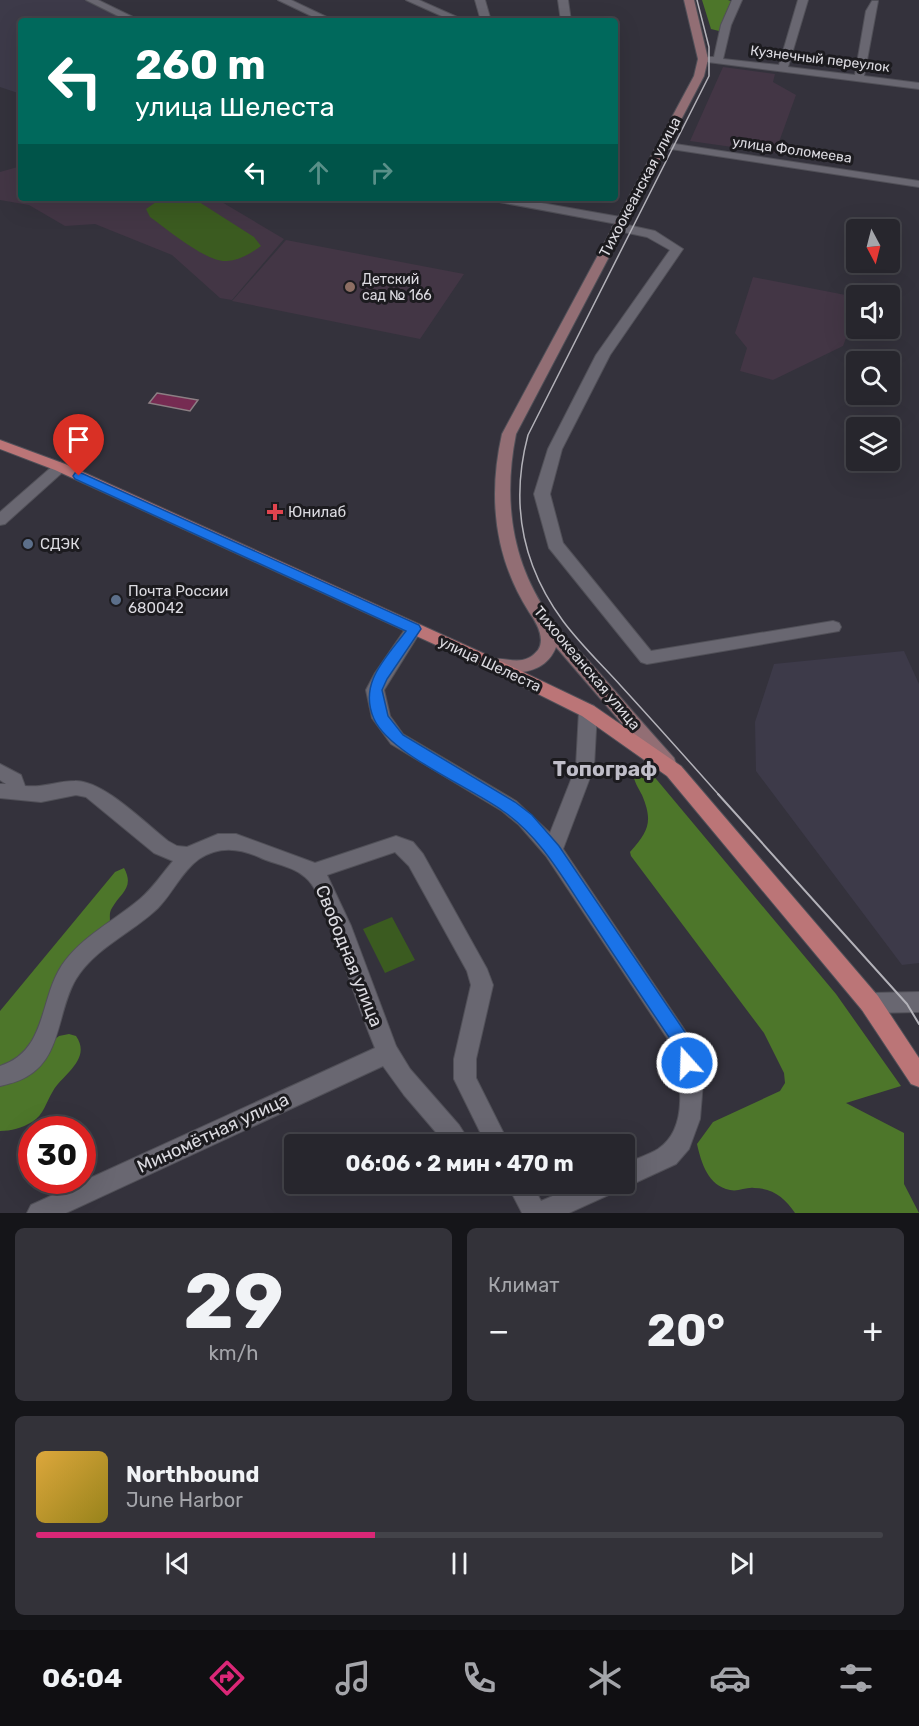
<!DOCTYPE html>
<html lang="ru">
<meta charset="utf-8">
<style>
:root{--surface:#27262d;--page:#333239;--text:#f1f3f6;--muted:#a4a5aa;--line:#434349;--accent:#db2777}
body{margin:0;font-family:Rubik,sans-serif;background:var(--page);color:var(--text);height:100vh;display:flex;flex-direction:column;font-size:22px;white-space:nowrap}
*{box-sizing:border-box;margin:0}
p{font-size:20px;color:var(--muted)}
.icon{flex:none;width:33px;height:33px;fill:none;stroke:currentColor;stroke-width:2;stroke-linecap:round;stroke-linejoin:round}
.map{position:relative;height:1213px;overflow:hidden}
.drawer{display:flex;flex-direction:column;gap:15px;padding:15px;background:#151519;flex:1}
.drawer>*{flex:none}
.hud{position:absolute;left:18px;top:18px;width:600px;height:183px;border-radius:6px;box-shadow:0 6px 24px #0002,0 0 0 2px var(--line);background:#00695c;color:#fff;overflow:hidden}
.needle{width:39px;rotate:173deg}
.fabs{position:absolute;left:846px;top:219px;display:grid;gap:12px}
.fabs a{display:grid;place-items:center;width:54px;height:54px;border-radius:6px;background:var(--surface);box-shadow:0 6px 24px #0002,0 0 0 2px var(--line);font-size:30px}
.speed{position:absolute;left:18px;top:1116px;display:flex;gap:12px;font-size:30px;font-weight:700;text-align:center}
.speed>*{display:grid;place-content:center;width:78px;height:78px;border-radius:50%;background:var(--surface);box-shadow:0 6px 24px #0002,0 0 0 2px var(--line);line-height:1}
.speed .limit{border:9px solid #d22;background:#fff;color:#111}
.pin{position:absolute;display:grid;place-items:center;width:51px;height:51px;color:#fff;margin:-62px -26px;border-radius:50% 50% 50% 0;rotate:-45deg;box-shadow:0 0 6px #0007}
.pin .icon{rotate:45deg}
.me{position:absolute;width:66px;margin:-33px;rotate:340deg;stroke-linejoin:round;filter:drop-shadow(0 0 4px #0008)}
.turn{display:flex;align-items:center;gap:21px;height:126px;padding:0 18px;font-size:27px}
.turn .icon{width:78px;height:78px;stroke-width:2.5}
.turn b{display:block;font-size:42px;line-height:51px}
.lanes{display:flex;align-items:center;height:57px;padding:0 18px;background:#0003;justify-content:center;gap:30px;direction:ltr}
.lanes .off{opacity:.35}
.big{font-size:45px;font-weight:700;line-height:1.1}
.drawer .widget{flex:1;display:flex;flex-direction:column;justify-content:center;gap:9px;min-width:0;padding:0 21px;border-radius:9px;background:var(--page)}
.drawer .dial{align-items:center;gap:0}
.dial b{font-size:78px;line-height:1}
.song{display:flex;align-items:center;gap:18px}
.cover{width:72px;height:72px;border-radius:9px;background:linear-gradient(135deg,hsl(40 70% 55%),hsl(50 70% 35%))}
.played{height:6px;border-radius:3px;background:linear-gradient(90deg,var(--accent) 40%,var(--line) 40%)}
.keys{display:flex;justify-content:space-around;direction:ltr}
.heat{display:flex;justify-content:space-between;align-items:center;font-size:33px;direction:ltr}
.drawer .tiles{flex:1;display:grid;gap:15px;grid-template-columns:1fr 1fr}
.widget:last-child{grid-column:span 2}
.trip{position:absolute;left:284px;top:1134px;width:351px;height:60px;border-radius:6px;background:var(--surface);box-shadow:0 6px 24px #0002,0 0 0 2px var(--line);font-weight:700;line-height:60px;text-align:center}
.tabs{display:flex;height:96px;justify-content:space-around;align-items:center;background:#100f12;color:var(--muted)}
.tabs .icon{width:42px;height:42px}
.tabs .selected{color:var(--accent)}
.tabs b{font-size:27px;color:var(--text)}
.map>svg:first-child{display:block}
.built{fill:#3d3a49}
.education{fill:#433645}
.green{fill:#3b5b20}
.forest{fill:#4d762a}
.building{fill:#762b52;stroke:#8c7f84;stroke-width:1.5}
.lines{fill:none;stroke-linecap:round;stroke-linejoin:round}
.minor-casing{stroke:#515058;stroke-width:2}
.tertiary-casing{stroke:#515058;stroke-width:2}
.secondary-casing{stroke:#515058;stroke-width:2}
.primary-casing{stroke:#515058;stroke-width:2}
.minor{fill:#696771;fill-rule:evenodd}
.tertiary{fill:#696771;fill-rule:evenodd}
.secondary{fill:#926e74;fill-rule:evenodd}
.primary{fill:#bb7577;fill-rule:evenodd}
.tram-far1{stroke:#b3b2b9;stroke-width:1.5}
.tram{stroke:#b3b2b9;stroke-width:2}
.route{fill:#1a73e8;stroke:#114b97;stroke-width:1.5}
.education-dot{fill:#8d6e63;stroke:#1c1b1f;stroke-width:2}
.health-dot{fill:#e0444e;stroke:#1c1b1f;stroke-width:2}
.service-dot{fill:#5c6f8a;stroke:#1c1b1f;stroke-width:2}
.labels{text-anchor:middle;dominant-baseline:central;stroke-width:6;stroke-linejoin:round;paint-order:stroke}
.far-street-label{font-size:14px;fill:#dbdae0;stroke:#1c1b1f}
.far-poi-label{font-size:14px;fill:#dbdae0;stroke:#1c1b1f;text-anchor:start}
.street-label{font-size:15px;fill:#dbdae0;stroke:#1c1b1f}
.poi-label{font-size:15px;fill:#dbdae0;stroke:#1c1b1f;text-anchor:start}
.near-street-label{font-size:18px;fill:#dbdae0;stroke:#1c1b1f}
.district-label{font-size:21px;font-weight:bold;fill:#c0bec9;stroke:#1c1b1f}
</style>
<div class="map">
<svg width="919" height="1213" viewBox="0 0 919 1213">
<rect width="100%" height="100%" fill="#34323c"/>
<path class="built" d="M0,0H86L129,21H21V94L0,87Z
M904,651L919,684V963L902,965L756,771L755,722L774,664Z"/>
<path class="education" d="M723,67L775,74L773,82L796,95L775,153L690,141Z
M21,166V198H215L284,239L232,300L220,298L172,255L95,224L65,226L29,205L0,200V172Z
M286,240L464,274L420,339L232,301Z
M753,277L856,297V312L843,346L773,380L740,371L747,348L735,333Z"/>
<path class="green" d="M167,198L196,200L254,237L261,246C250,254 240,260 227,261C207,263 167,229 150,217L146,209L159,200Z
M392,917L415,960L385,973L363,929Z"/>
<path class="forest" d="M702,0H728L733,2L724,25L719,31L711,29Z
M637,768H645L652,774L836,994L901,1086L846,1103L904,1133V1184L919,1213H795C785,1198 773,1188 754,1188C746,1187 738,1192 730,1190C708,1186 701,1162 697,1144L713,1122L780,1091L785,1083L784,1073L764,1033L631,856L630,852C649,831 653,821 642,795C638,787 634,782 633,773Z
M124,868C135,888 120,893 112,908C109,912 110,918 110,923L24,1058L0,1067V1011L115,872Z
M69,1034L76,1036C92,1059 63,1074 53,1091C46,1102 44,1115 32,1122C22,1128 11,1131 0,1131V1083L59,1036Z"/>
<path class="building" d="M157,393L198,400L190,411L149,403Z"/>
<g class="lines">
<g class="minor-casing">
<path id="minor" d="M86,0H98L141,21H128Z
M278,0H291L335,21H322Z
M406,0H419L466,21H453Z
M475,0H485L491,21H481Z
M558,0H568L571,21H561Z
M732,0H742L731,25L723,59L779,65L798,0H808L788,67L855,75L866,11L872,1H878L864,76L919,83V89L700,61V57H714L721,25Z
M662,142L919,181V187L658,147V143Z
M488,198H513L626,218L628,221L623,224L655,231L683,249L610,355L562,449L550,494L563,543L651,651L833,621L839,623L841,627L839,631L647,664L641,662L549,548L534,494L548,449L596,355L670,250L647,237L614,230L612,227L617,224L494,201Z
M60,462L67,467L65,470L5,524L0,525V512L55,464Z
M414,623L420,625L422,629L384,690L390,716L403,734L516,801L550,833L576,767L579,711L582,706L588,704L594,706L597,711L594,767L563,849L694,1044L703,1082L700,1119L689,1149L676,1164L624,1188L618,1185L615,1192L569,1213H522L507,1184H532L541,1201L581,1184H624V1164C635,1159 648,1155 658,1149C690,1128 680,1077 673,1047L546,856L519,825L502,811L391,744L372,718L366,690L375,673L408,625Z
M0,764L21,775L25,786C44,788 57,781 75,781C103,780 146,824 168,841L177,846L187,847L218,834H236L315,863L396,836L413,842L423,854L487,969L493,985L476,1059V1078L509,1144H486L454,1079V1059L471,985L467,971L409,866L395,852L327,875L351,926L396,1046L410,1069L459,1125L471,1144H446L404,1095L383,1066L66,1213H27L31,1205L375,1048C357,1005 344,960 326,916C321,903 316,886 305,877C293,866 273,864 259,857C238,848 219,846 199,859C182,871 172,894 158,908C132,933 96,947 76,979C57,1010 62,1058 26,1077C18,1082 8,1084 0,1086V1066C47,1051 39,1000 62,965C82,936 114,921 140,899C152,889 162,874 173,861L154,853L86,797L76,795L41,802L0,798V784H6L0,780Z"/>
</g>
<g class="tertiary-casing">
<path id="tertiary" d="M919,992V1012L870,1013L862,1010L859,1003L862,996L870,993Z"/>
</g>
<g class="secondary-casing">
<path id="secondary" d="M684,0H694L708,59L704,76L516,434C503,499 511,562 550,617C563,635 580,651 595,668C621,698 647,728 674,758L676,763L674,768L667,770L660,768L556,647C545,676 511,676 486,668L483,664L486,660C503,654 522,670 538,650C546,638 536,622 529,612C494,557 488,496 502,434L694,76L698,59Z"/>
</g>
<g class="primary-casing">
<path id="primary" d="M0,440L65,464L496,659L594,706L681,766L878,996L919,1058V1087L911,1084L862,1010L667,776L582,716L484,667L55,470L0,449Z"/>
</g>
<use href="#minor" class="minor"/>
<use href="#tertiary" class="tertiary"/>
<use href="#secondary" class="secondary"/>
<use href="#primary" class="primary"/>
<path class="tram-far1" d="M697,0L709,47V76L528,435C510,503 521,564 563,621C580,644 602,665 621,686C654,722 687,759 719,795"/>
<path class="tram" d="M718,794L907,1004L919,1024"/>
</g>
<path class="route" d="M79,472L419,625L421,629L387,679L382,690L388,716L403,735L515,802L532,815L559,846L689,1038L697,1063L694,1069L687,1071L681,1069L675,1046C646,1003 617,960 589,917C564,880 541,837 503,811C470,787 390,754 374,719C358,683 386,658 406,631L75,479L73,476L75,473Z"/>
<circle class="education-dot" cx="350" cy="287" r="6"/>
<path class="health-dot" d="M272 503h6v6h6v6h-6v6h-6v-6h-6v-6h6z"/>
<g class="service-dot">
<circle cx="28" cy="544" r="6"/>
<circle cx="116" cy="600" r="6"/>
</g>
<g class="labels">
<g class="far-street-label">
<text transform="translate(820 59) rotate(7)">Кузнечный переулок</text>
<text transform="translate(792 150) rotate(8)">улица Фоломеева</text>
</g>
<g class="far-poi-label">
<text x="362" y="279">Детский<tspan x="362" dy="16">сад № 166</tspan></text>
</g>
<g class="street-label">
<text transform="translate(640 187) rotate(-62)">Тихоокеанская улица</text>
<text transform="translate(490 664) rotate(25)">улица Шелеста</text>
<text transform="translate(587 668) rotate(50)">Тихоокеанская улица</text>
</g>
<g class="poi-label">
<text x="288" y="512">Юнилаб</text>
<text x="40" y="544">СДЭК</text>
<text x="128" y="591">Почта России<tspan x="128" dy="17">680042</tspan></text>
</g>
<g class="near-street-label">
<text transform="translate(349 956) rotate(68)">Свободная улица</text>
<text transform="translate(213 1133) rotate(-25)">Миномётная улица</text>
</g>
<g class="district-label">
<text x="605" y="768">Топограф</text>
</g>
</g>
</svg>
<div class="fabs">
<a><svg class="needle" viewBox="-14 -14 28 28"><path d="M0-13l5 13h-10z" fill="#e53935"/><path d="M0 13l5-13h-10z" fill="#a4a5aa"/></svg></a>
<a><svg class="icon" aria-label="sound" viewBox="0 0 24 24"><path d="M4 9h4l5-4v14l-5-4H4zM17 9q2 3 0 6"/></svg></a>
<a><svg class="icon" aria-label="search" viewBox="0 0 24 24"><circle cx="10" cy="10" r="6"/><path d="M15 15l6 6"/></svg></a>
<a><svg class="icon" aria-label="layers" viewBox="0 0 24 24"><path d="M12 4l9 5-9 5-9-5zM3 14l9 5 9-5"/></svg></a>
</div>
<div class="speed"><div class="limit">30</div></div>
<div class="pin" style="left:79px;top:476px;background:#d93025"><svg class="icon" aria-label="arrive" viewBox="0 0 24 24"><path d="M6 21V4h12l-3 4 3 4H6"/></svg></div>
<svg class="me" style="left:687px;top:1063px" viewBox="-20 -20 40 40"><circle r="17" fill="#1a73e8" stroke="#fff" stroke-width="3"/><path d="M0-11L8 9 0 5-8 9z" fill="#fff"/></svg>
<div class="trip">06:06 · 2 мин · 470 m</div>
<div class="hud">
<div class="turn"><svg class="icon" aria-label="left" viewBox="0 0 24 24"><path d="M17 20v-9H6M10 6l-5 5 5 5"/></svg><div><b>260 m</b>улица Шелеста</div></div>
<div class="lanes"><svg class="icon" aria-label="left" viewBox="0 0 24 24"><path d="M17 20v-9H6M10 6l-5 5 5 5"/></svg><svg class="icon off" aria-label="ahead" viewBox="0 0 24 24"><path d="M12 20V5M6 11l6-6 6 6"/></svg><svg class="icon off" aria-label="right" viewBox="0 0 24 24"><path d="M7 20v-9h11M14 6l5 5-5 5"/></svg></div>
</div>
</div>
<section class="drawer">
<div class="tiles">
<div class="widget dial"><b>29</b><p>km/h</p></div>
<div class="widget"><p>Климат</p>
<div class="heat"><a>−</a><b class="big">20°</b><a>+</a></div>
</div>
<div class="widget">
<div class="song"><i class="cover"></i><div><b>Northbound</b><p>June Harbor</p></div></div>
<div class="played"></div>
<div class="keys"><svg class="icon" aria-label="previous" viewBox="0 0 24 24"><path d="M18 5L8 12l10 7zM5 5v14"/></svg><svg class="icon" aria-label="pause" viewBox="0 0 24 24"><path d="M8 5v14M16 5v14"/></svg><svg class="icon" aria-label="next" viewBox="0 0 24 24"><path d="M6 5l10 7-10 7zM19 5v14"/></svg></div>
</div>
</div>
</section>
<nav class="tabs">
<b>06:04</b>
<svg class="icon selected" aria-label="directions" viewBox="0 0 24 24"><path d="M12 3l9 9-9 9-9-9zM9 14v-3h6M13 9l2 2-2 2"/></svg>
<svg class="icon" aria-label="music" viewBox="0 0 24 24"><path d="M9 18V5l10-2v13"/><circle cx="6" cy="18" r="3"/><circle cx="16" cy="16" r="3"/></svg>
<svg class="icon" aria-label="phone" viewBox="0 0 24 24"><path d="M5 4h4l2 5-3 2q2 4 5 5l2-3 5 2v4C11 20 4 13 5 4z"/></svg>
<svg class="icon" aria-label="climate" viewBox="0 0 24 24"><path d="M12 3v18M4 7l16 10M4 17L20 7"/></svg>
<svg class="icon" aria-label="car" viewBox="0 0 24 24"><path d="M5 17H2v-5l4-1 3-4h7l3 4 3 1v5h-3M9 17h6M6 11h13"/><circle cx="7" cy="17" r="2"/><circle cx="17" cy="17" r="2"/></svg>
<svg class="icon" aria-label="filters" viewBox="0 0 24 24"><path d="M4 7h16M4 17h16"/><circle cx="9" cy="7" r="2"/><circle cx="15" cy="17" r="2"/></svg>
</nav>
